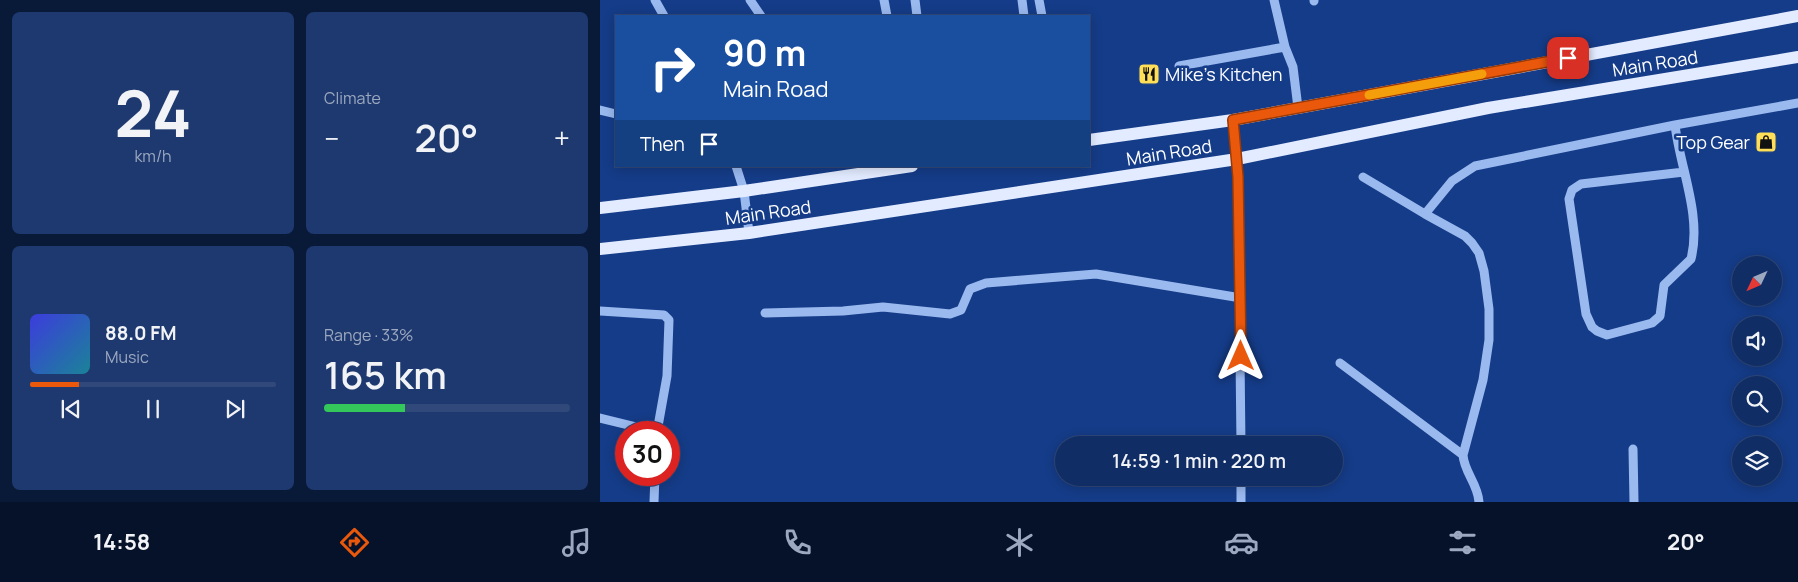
<!DOCTYPE html>
<meta charset="utf-8">
<style>
:root{--surface:#102d66;--page:#1e396f;--text:#f1f3f6;--muted:#9ca8bf;--line:#30497a;--accent:#ea580c}
body{margin:0;font-family:Manrope,sans-serif;background:var(--page);color:var(--text);height:100vh;display:flex;flex-direction:column;font-size:19px;white-space:nowrap}
*{box-sizing:border-box;margin:0}
p{font-size:16px;color:var(--muted)}
.icon{flex:none;width:28px;height:28px;fill:none;stroke:currentColor;stroke-width:2;stroke-linecap:round;stroke-linejoin:round}
.map{position:relative;flex:1;overflow:hidden}
.sheet{display:flex;flex-direction:column;gap:12px;padding:12px;background:#091938;width:600px}
.sheet>*{flex:none}
.top-card{position:absolute;left:15px;top:15px;width:475px;height:152px;border-radius:0px;box-shadow:0 2px 12px #0003,0 0 0 1px var(--line);background:#1a4fa0;color:#fff;overflow:hidden}
.needle{width:32px;rotate:226deg}
.tools{position:absolute;left:1132px;top:256px;display:grid;gap:10px}
.tools a{display:grid;place-items:center;width:50px;height:50px;border-radius:50%;background:var(--surface);box-shadow:0 2px 12px #0003,0 0 0 1px var(--line);font-size:25px}
.speed{position:absolute;left:15px;top:421px;display:flex;gap:10px;font-size:25px;font-weight:700;text-align:center}
.speed>*{display:grid;place-content:center;width:65px;height:65px;border-radius:50%;background:var(--surface);box-shadow:0 2px 12px #0003,0 0 0 1px var(--line);line-height:1}
.speed .limit{border:8px solid #d22;background:#fff;color:#111}
.pin{position:absolute;display:grid;place-items:center;width:42px;height:42px;color:#fff;margin:-21px;border-radius:10px;box-shadow:0 2px 8px #0006}
.me{position:absolute;width:55px;margin:-28px;rotate:0deg;stroke-linejoin:round;filter:drop-shadow(0 0 4px #0008)}
.turn{display:flex;align-items:center;gap:18px;height:105px;padding:0 25px;font-size:22px}
.turn .icon{width:65px;height:65px;stroke-width:2.5}
.turn b{display:block;font-size:35px;line-height:42px}
.then{display:flex;align-items:center;height:48px;padding:0 25px;background:#0003;gap:10px;font-size:19px}
.big{font-size:38px;font-weight:600;line-height:1.1}
.sheet .widget{flex:1;display:flex;flex-direction:column;justify-content:center;gap:8px;min-width:0;padding:0 18px;border-radius:8px;background:var(--page)}
.sheet .dial{align-items:center;gap:0}
.dial b{font-size:65px;line-height:1}
.song{display:flex;align-items:center;gap:15px}
.cover{width:60px;height:60px;border-radius:8px;background:linear-gradient(135deg,hsl(240 70% 55%),hsl(190 70% 35%))}
.played{height:5px;border-radius:2px;background:linear-gradient(90deg,var(--accent) 20%,var(--line) 20%)}
.keys{display:flex;justify-content:space-around;direction:ltr}
.heat{display:flex;justify-content:space-between;align-items:center;font-size:28px;direction:ltr}
.charge{height:8px;border-radius:4px;background:linear-gradient(90deg,#34c759 33%,var(--line) 0)}
.sheet .tiles{flex:1;display:grid;gap:12px;grid-template-columns:repeat(2,1fr)}
.trip{position:absolute;left:455px;top:436px;width:288px;height:50px;border-radius:25px;background:var(--surface);box-shadow:0 2px 12px #0003,0 0 0 1px var(--line);font-weight:600;line-height:50px;text-align:center}
.tab-bar{display:flex;height:80px;justify-content:space-around;align-items:center;background:#061229;color:var(--muted)}
.tab-bar .icon{width:35px;height:35px}
.tab-bar .active{color:var(--accent)}
.tab-bar b{font-size:22px;color:var(--text)}
main{display:flex;flex:1;min-height:0}
.map>svg:first-child{display:block}
.lines{fill:none;stroke-linecap:round;stroke-linejoin:round}
.minor{stroke:#9ab9ef;stroke-width:9}
.major{stroke:#e2ebff;stroke-width:12}
.route-casing{stroke:#983908;stroke-width:12}
.route{stroke:#ea580c;stroke-width:9}
.slow{stroke:#f59e0b;stroke-width:9}
.labels{text-anchor:middle;dominant-baseline:central;stroke-width:5;stroke-linejoin:round;paint-order:stroke}
.street-label{font-size:18px;fill:#fff;stroke:#153c88}
.poi-label{font-size:18px;fill:#fff;stroke:#153c88;text-anchor:start}
</style>
<main>
<section class="sheet">
<div class="tiles">
<div class="widget dial"><b>24</b><p>km/h</p></div>
<div class="widget"><p>Climate</p>
<div class="heat"><a>−</a><b class="big">20°</b><a>+</a></div>
</div>
<div class="widget">
<div class="song"><i class="cover"></i><div><b>88.0 FM</b><p>Music</p></div></div>
<div class="played"></div>
<div class="keys"><svg class="icon" aria-label="previous" viewBox="0 0 24 24"><path d="M18 5L8 12l10 7zM5 5v14"/></svg><svg class="icon" aria-label="pause" viewBox="0 0 24 24"><path d="M8 5v14M16 5v14"/></svg><svg class="icon" aria-label="next" viewBox="0 0 24 24"><path d="M6 5l10 7-10 7zM19 5v14"/></svg></div>
</div>
<div class="widget"><p>Range · 33%</p><b class="big">165 km</b><div class="charge"></div></div>
</div>
</section>
<div class="map">
<svg width="1198" height="502" viewBox="0 0 1198 502">
<rect width="100%" height="100%" fill="#153c88"/>
<g class="lines">
<path class="minor" d="M55,0L64,16
M150,0L161,16
M284,0L287,16
M315,0L317,16
M422,0L424,16
M439,0L442,16
M674,0L685,47L693,67L698,108
M714,0V1
M579,66L685,47
M0,110L16,114
M633,120L638,177L641,445
M136,166L144,191L149,233
M1084,172L981,184L972,190L969,199L986,314L992,327L997,331L1007,335L1052,323L1060,316L1064,285L1091,259C1102,215 1080,168 1075,125L1198,103
M763,177L825,214L852,181L875,166L1075,125
M825,214L865,236L872,243L879,253L884,271L889,309V340L883,380L863,455C864,472 878,484 879,502
M0,311L64,315L69,320L67,376L57,432
M165,313L243,311L283,307L350,314L361,310L370,289L386,283L496,274L641,298
M740,363L863,455
M0,418L57,432
M1033,449L1034,502
M54,502L55,475
M641,502V478"/>
<path class="major" d="M489,140L633,120L1198,16
M0,208L144,191L312,166
M0,249L149,233L637,159L888,108L1198,57"/>
</g>
<g class="lines">
<g class="route-casing">
<path id="route" d="M641,356L638,177L633,120L968,58"/>
</g>
<use href="#route" class="route"/>
<path class="slow" d="M769,95L882,74"/>
</g>
<defs>
<g id="restaurant-square" transform="scale(1.125)"><rect x="-9" y="-9" width="18" height="18" rx="4" fill="#ffde58" stroke="#153c88"/><path d="M-5-6h1v4h1v-4h1v4h1v-4h1v5L-1.5 .5V6h-2V.5L-5-1ZM5-6V6H3V1.5H1.5Q1.5-4 5-6Z" fill="#111"/></g>
<g id="shop-square" transform="scale(1.125)"><rect x="-9" y="-9" width="18" height="18" rx="4" fill="#ffde58" stroke="#153c88"/><path d="M-5-2.5h2.3a2.7 3.5 0 0 1 5.4 0H5L5.5 6h-11ZM-1.5-2.5h3a1.5 2.3 0 0 0-3 0Z" fill="#111"/></g>
</defs>
<g fill-rule="evenodd">
<use href="#restaurant-square" x="549" y="74"/>
<use href="#shop-square" x="1166" y="142"/>
</g>
<g class="labels">
<g class="street-label">
<text transform="translate(1055 63) rotate(-9)">Main Road</text>
<text transform="translate(569 152) rotate(-9)">Main Road</text>
<text transform="translate(168 212) rotate(-8)">Main Road</text>
</g>
<g class="poi-label">
<text x="565" y="74">Mike's Kitchen</text>
<text x="1150" y="142" text-anchor="end">Top Gear</text>
</g>
</g>
</svg>
<div class="tools">
<a><svg class="needle" viewBox="-14 -14 28 28"><path d="M0-13l5 13h-10z" fill="#e53935"/><path d="M0 13l5-13h-10z" fill="#9ca8bf"/></svg></a>
<a><svg class="icon" aria-label="sound" viewBox="0 0 24 24"><path d="M4 9h4l5-4v14l-5-4H4zM17 9q2 3 0 6"/></svg></a>
<a><svg class="icon" aria-label="search" viewBox="0 0 24 24"><circle cx="10" cy="10" r="6"/><path d="M15 15l6 6"/></svg></a>
<a><svg class="icon" aria-label="layers" viewBox="0 0 24 24"><path d="M12 4l9 5-9 5-9-5zM3 14l9 5 9-5"/></svg></a>
</div>
<div class="speed"><div class="limit">30</div></div>
<div class="pin" style="left:968px;top:58px;background:#d93025"><svg class="icon" aria-label="arrive" viewBox="0 0 24 24"><path d="M6 21V4h12l-3 4 3 4H6"/></svg></div>
<svg class="me" style="left:641px;top:356px" viewBox="-20 -20 40 40"><path d="M0-17L14 15 0 8-14 15z" fill="#ea580c" stroke="#fff" stroke-width="4"/></svg>
<div class="trip">14:59 · 1 min · 220 m</div>
<div class="top-card">
<div class="turn"><svg class="icon" aria-label="right" viewBox="0 0 24 24"><path d="M7 20v-9h11M14 6l5 5-5 5"/></svg><div><b>90 m</b>Main Road</div></div>
<div class="then">Then<svg class="icon" aria-label="arrive" viewBox="0 0 24 24"><path d="M6 21V4h12l-3 4 3 4H6"/></svg></div>
</div>
</div>
</main>
<nav class="tab-bar">
<b>14:58</b>
<svg class="icon active" aria-label="directions" viewBox="0 0 24 24"><path d="M12 3l9 9-9 9-9-9zM9 14v-3h6M13 9l2 2-2 2"/></svg>
<svg class="icon" aria-label="music" viewBox="0 0 24 24"><path d="M9 18V5l10-2v13"/><circle cx="6" cy="18" r="3"/><circle cx="16" cy="16" r="3"/></svg>
<svg class="icon" aria-label="phone" viewBox="0 0 24 24"><path d="M5 4h4l2 5-3 2q2 4 5 5l2-3 5 2v4C11 20 4 13 5 4z"/></svg>
<svg class="icon" aria-label="climate" viewBox="0 0 24 24"><path d="M12 3v18M4 7l16 10M4 17L20 7"/></svg>
<svg class="icon" aria-label="car" viewBox="0 0 24 24"><path d="M5 17H2v-5l4-1 3-4h7l3 4 3 1v5h-3M9 17h6M6 11h13"/><circle cx="7" cy="17" r="2"/><circle cx="17" cy="17" r="2"/></svg>
<svg class="icon" aria-label="filters" viewBox="0 0 24 24"><path d="M4 7h16M4 17h16"/><circle cx="9" cy="7" r="2"/><circle cx="15" cy="17" r="2"/></svg>
<b>20°</b>
</nav>
